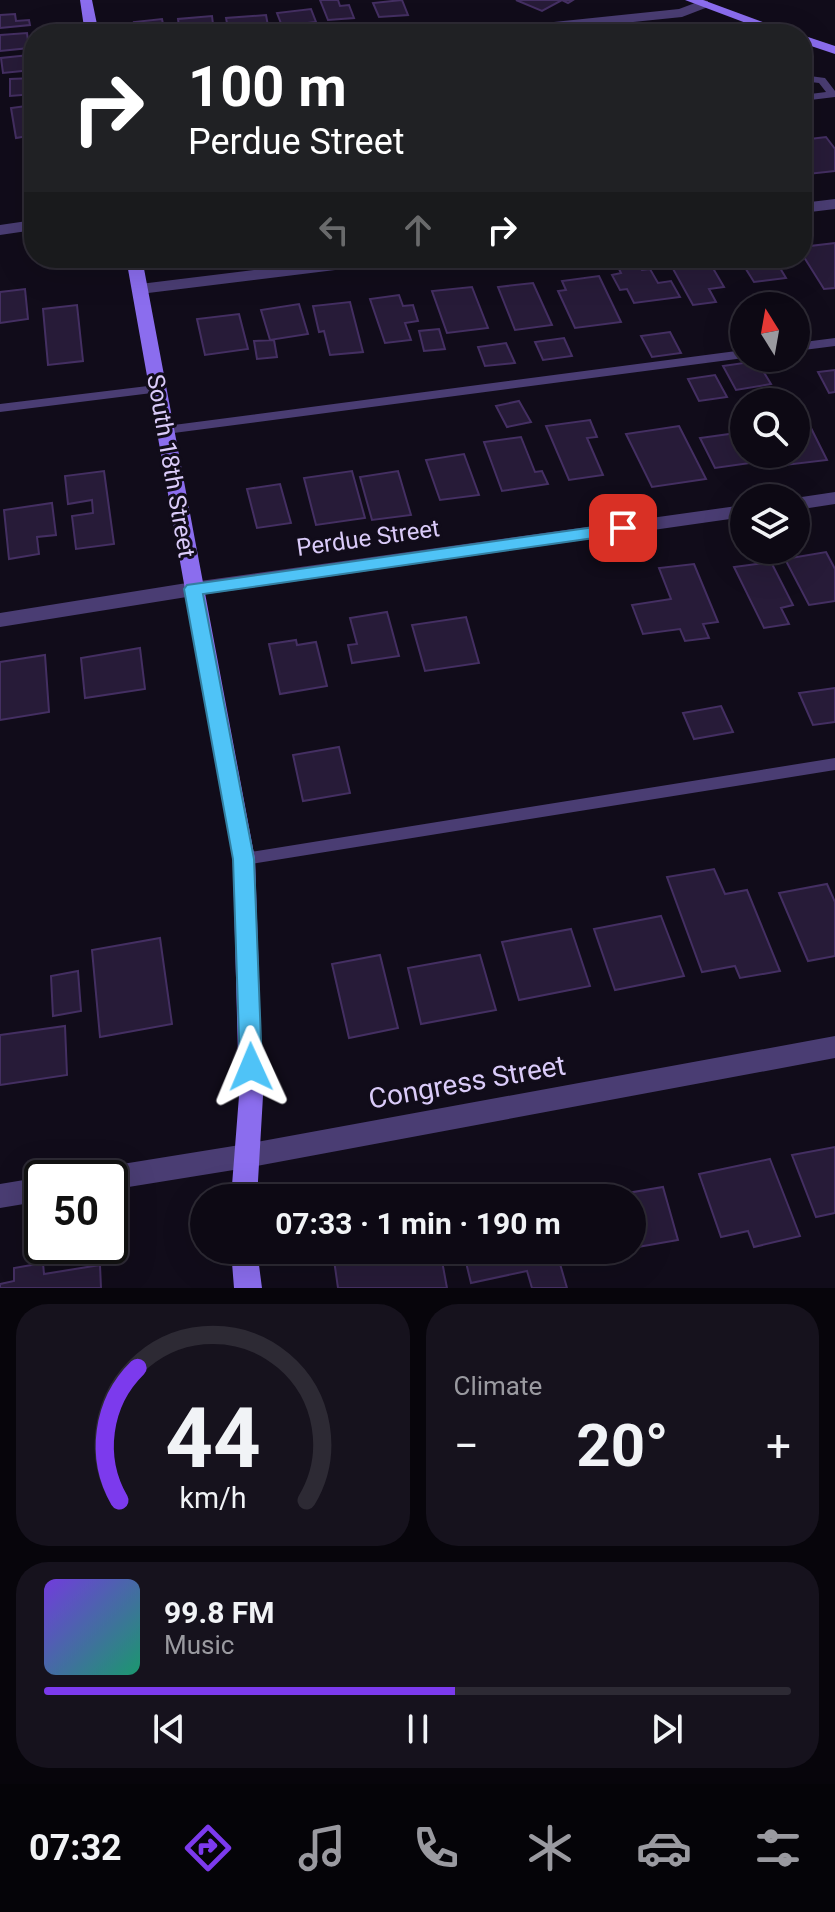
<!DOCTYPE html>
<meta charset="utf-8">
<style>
:root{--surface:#0d0914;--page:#16121d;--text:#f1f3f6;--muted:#9a9aa0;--line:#2d2a34;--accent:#7c3aed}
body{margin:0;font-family:Roboto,sans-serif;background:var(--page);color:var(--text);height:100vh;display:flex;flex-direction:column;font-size:30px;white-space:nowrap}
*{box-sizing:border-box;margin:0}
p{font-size:26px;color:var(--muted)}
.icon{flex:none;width:44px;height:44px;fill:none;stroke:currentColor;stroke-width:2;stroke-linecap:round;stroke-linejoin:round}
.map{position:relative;height:1288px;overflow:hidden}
.details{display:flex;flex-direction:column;gap:16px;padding:16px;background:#07050b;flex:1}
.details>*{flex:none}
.hud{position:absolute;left:24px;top:24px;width:788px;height:244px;border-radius:32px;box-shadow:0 8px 32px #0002,0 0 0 2px var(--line);background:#202124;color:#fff;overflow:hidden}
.needle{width:52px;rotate:349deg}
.controls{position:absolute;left:730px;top:292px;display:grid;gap:16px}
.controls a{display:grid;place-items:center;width:80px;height:80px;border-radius:50%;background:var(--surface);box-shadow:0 8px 32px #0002,0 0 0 2px var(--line);font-size:40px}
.speed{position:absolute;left:24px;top:1160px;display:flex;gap:16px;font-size:40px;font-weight:700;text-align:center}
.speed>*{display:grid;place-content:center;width:104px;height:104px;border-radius:50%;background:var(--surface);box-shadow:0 8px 32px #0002,0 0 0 2px var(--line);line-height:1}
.speed .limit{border:4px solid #111;border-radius:12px;background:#fff;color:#111}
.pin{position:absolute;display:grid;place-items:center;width:68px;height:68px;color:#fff;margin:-34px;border-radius:16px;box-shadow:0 4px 12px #0006}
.me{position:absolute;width:88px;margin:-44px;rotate:359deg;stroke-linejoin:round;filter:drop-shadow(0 0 6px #0008)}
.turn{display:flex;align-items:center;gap:28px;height:168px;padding:0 32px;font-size:36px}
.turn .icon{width:104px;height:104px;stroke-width:2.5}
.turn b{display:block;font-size:56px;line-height:68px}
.lanes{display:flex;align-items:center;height:76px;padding:0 32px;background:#0003;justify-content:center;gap:40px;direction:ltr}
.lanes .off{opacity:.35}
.big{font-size:60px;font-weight:700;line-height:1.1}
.details .card{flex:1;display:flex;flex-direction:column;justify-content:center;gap:12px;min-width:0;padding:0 28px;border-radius:32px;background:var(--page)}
.details .dial{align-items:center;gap:0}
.dial svg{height:208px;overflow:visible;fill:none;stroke:var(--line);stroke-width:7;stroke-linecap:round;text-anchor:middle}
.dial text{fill:var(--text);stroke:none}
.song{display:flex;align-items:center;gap:24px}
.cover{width:96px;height:96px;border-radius:12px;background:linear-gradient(135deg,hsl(260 70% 55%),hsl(160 70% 35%))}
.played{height:8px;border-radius:4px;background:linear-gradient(90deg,var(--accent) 55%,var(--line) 55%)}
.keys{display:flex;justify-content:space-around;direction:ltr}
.heat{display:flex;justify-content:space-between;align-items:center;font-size:44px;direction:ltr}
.details .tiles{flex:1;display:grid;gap:16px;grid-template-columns:1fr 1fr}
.card:last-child{grid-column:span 2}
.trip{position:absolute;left:190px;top:1184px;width:456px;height:80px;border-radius:40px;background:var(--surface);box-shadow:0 8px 32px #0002,0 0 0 2px var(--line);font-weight:700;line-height:80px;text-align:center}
.tabs{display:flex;height:128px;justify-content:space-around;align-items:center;background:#050408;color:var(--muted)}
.tabs .icon{width:56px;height:56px}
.tabs .on{color:var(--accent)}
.tabs b{font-size:36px;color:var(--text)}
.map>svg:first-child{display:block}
.building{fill:#271b38;stroke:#442f62;stroke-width:2}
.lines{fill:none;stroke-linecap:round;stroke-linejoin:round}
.service{fill:#4a3d73;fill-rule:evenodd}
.minor{fill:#4a3d73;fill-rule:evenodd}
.secondary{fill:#8b6dee;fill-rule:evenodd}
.route{fill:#4fc3f7;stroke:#337fa1;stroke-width:2}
.labels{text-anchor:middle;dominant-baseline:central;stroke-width:6;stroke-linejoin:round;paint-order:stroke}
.street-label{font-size:24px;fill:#dacbf9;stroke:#110c1a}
.near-street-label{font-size:28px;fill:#dacbf9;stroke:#110c1a}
</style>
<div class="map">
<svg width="835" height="1288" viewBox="0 0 835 1288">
<rect width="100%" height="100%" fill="#110c1a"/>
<path class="building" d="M320,0H338L340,6L349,5L354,18L328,20Z
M402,0L408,15L379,17L373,3Z
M516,0H573L568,3L562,0L542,11Z
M311,9L316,22L282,26L277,13Z
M15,14L16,21L29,20L30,25L0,28V15Z
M266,15L269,31L229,34L226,18Z
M212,16L214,32L180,34L178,19Z
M162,19L165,34H137L134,22Z
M27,33L29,48L0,51V35Z
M29,55L32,70L3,73L1,58Z
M34,78V94L10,96V79Z
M34,105V135L16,138L11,108Z
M826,137L835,149V171L808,174L802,164V140Z
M835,243V288L824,289L802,254V247Z
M667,258H707L724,287L709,289L716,302L693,305Z
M739,258H774L786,278L754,282Z
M637,261L642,270L650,269L658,283L671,281L680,297L634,303L627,289L620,290L612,275L621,273L616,263Z
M599,276L621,322L575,328L558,291L566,290L562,281Z
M533,283L552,325L515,330L498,287Z
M472,287L488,328L447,333L432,291Z
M25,289L28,319L0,323V292Z
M399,295L403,306L413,305L418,321L405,323L411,340L385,343L370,299Z
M350,302L363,352L330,355L324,331L319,332L313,306Z
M299,304L308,334L270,340L261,310Z
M77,305L83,361L48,365L43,309Z
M239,314L248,349L205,355L197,319Z
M439,329L445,349L424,351L419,331Z
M670,332L681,353L652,357L641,336Z
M564,338L572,356L543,360L535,342Z
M274,340L277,357L257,359L254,341Z
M506,343L515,363L485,366L478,347Z
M757,361L771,384L736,390L723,366Z
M835,370V392L829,393L818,372Z
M715,375L727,397L699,401L688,379Z
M519,401L531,422L507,427L496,406Z
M590,420L597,437L587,438L603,475L569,480L546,426Z
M809,424L827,460L785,465L780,454H796V426Z
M679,426L706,479L652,487L626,434Z
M744,432V454H760L764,461L715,468L700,438Z
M521,437L535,472L542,471L548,484L502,491L484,442Z
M464,454L479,495L440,500L426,460Z
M104,471L114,544L76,549L72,516L93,513L92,500L68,504L65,476Z
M352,471L365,518L316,525L304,478Z
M398,471L411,515L372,520L360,477Z
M280,484L291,523L257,528L247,489Z
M52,503L56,535L37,537L39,554L9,559L4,510Z
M826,552L835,569V601L809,605L785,559Z
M771,562L793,605L781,608L789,624L764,628L734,567Z
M694,564L718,622L703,624L709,638L685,641L680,629L643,634L632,605L671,599L659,568Z
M387,612L399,656L352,663L348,645L357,644L350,618Z
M466,617L479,663L425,671L412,625Z
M296,640L297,645L316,642L327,686L280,694L269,644Z
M140,648L145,689L85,698L81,658Z
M45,655L49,712L0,720V662Z
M835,688V722L813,725L799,693Z
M721,706L733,732L694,739L683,713Z
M339,747L350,793L303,801L293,755Z
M714,869L725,894L747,890L780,971L740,978L735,966L702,972L667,877Z
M827,884L835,902V956L808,961L779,893Z
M661,916L684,976L615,990L594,929Z
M571,929L590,986L519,1000L502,942Z
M160,938L172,1024L100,1037L92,950Z
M380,955L398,1028L349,1038L332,964Z
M480,955L496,1010L421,1024L408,968Z
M78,971L81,1011L53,1016L51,976Z
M65,1026L67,1075L0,1085V1035Z
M835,1147V1213L816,1217L792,1155Z
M770,1159L800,1236L754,1247L748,1231L721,1237L699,1174Z
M663,1187L678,1240L632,1248V1198H598Z
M351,1250H440L447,1288H338L333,1253Z
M463,1250H556L567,1288H532L527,1271L471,1283Z
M43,1263L44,1274L100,1265L101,1288H0V1284L14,1281V1268Z"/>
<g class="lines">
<path class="service" d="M802,75L825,78L835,91V97L802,101V95L826,92L819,83L802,81Z
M835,338V346L796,351V343Z
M744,350V358L166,434L160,430L166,426Z
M156,385L162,389L160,392L0,412V404Z
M835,758V770L244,865L238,864L236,859L238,854L244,853Z"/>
<path class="minor" d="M703,0L708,1V7L682,17L516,34H470L477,30L679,9Z
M835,199V209L802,213V203Z
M34,220V230L0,235V225Z
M353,258H400L392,263L140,294L132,289L140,284Z
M835,492V504L796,510L795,498Z
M744,505V517L193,596L0,627V613L193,582Z
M835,1036V1058L246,1168L110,1190V1178H97L101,1169L110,1166L246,1144Z
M42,1177L45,1178H42V1201L0,1208V1184Z"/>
<path class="secondary" d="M80,0H92L99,34H85Z
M685,0H703L795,34H775Z
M802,35L835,46V54L802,43Z
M126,258H142L255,859L263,1096L257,1198H231L239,1096L233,859Z
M231,1250H257L262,1288H234Z"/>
</g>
<path class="route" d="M623,523L629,524L632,528L629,533L203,594L254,859L262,1067L259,1074L251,1077L243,1074L240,1067L233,859L184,589L187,585Z"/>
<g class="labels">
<g class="street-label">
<text transform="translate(171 466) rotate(80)">South 18th Street</text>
<text transform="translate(368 538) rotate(-8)">Perdue Street</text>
</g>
<g class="near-street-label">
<text transform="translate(467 1082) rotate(-10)">Congress Street</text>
</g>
</g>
</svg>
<div class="controls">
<a><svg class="needle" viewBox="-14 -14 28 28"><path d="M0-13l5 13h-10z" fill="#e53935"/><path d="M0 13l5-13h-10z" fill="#9a9aa0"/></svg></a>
<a><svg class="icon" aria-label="search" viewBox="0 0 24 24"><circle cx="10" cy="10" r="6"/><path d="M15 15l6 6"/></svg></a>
<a><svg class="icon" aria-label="layers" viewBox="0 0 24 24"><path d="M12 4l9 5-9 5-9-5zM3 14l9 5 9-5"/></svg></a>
</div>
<div class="speed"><div class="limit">50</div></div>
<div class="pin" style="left:623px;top:528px;background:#d93025"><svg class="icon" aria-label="arrive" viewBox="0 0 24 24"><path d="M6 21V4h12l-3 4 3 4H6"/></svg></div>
<svg class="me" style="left:251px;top:1067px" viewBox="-20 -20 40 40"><path d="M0-17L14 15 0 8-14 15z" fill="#4fc3f7" stroke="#fff" stroke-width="4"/></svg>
<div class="trip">07:33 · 1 min · 190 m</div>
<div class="hud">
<div class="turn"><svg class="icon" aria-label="right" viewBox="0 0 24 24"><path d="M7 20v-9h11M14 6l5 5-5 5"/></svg><div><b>100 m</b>Perdue Street</div></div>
<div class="lanes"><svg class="icon off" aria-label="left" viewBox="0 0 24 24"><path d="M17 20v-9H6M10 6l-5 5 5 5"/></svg><svg class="icon off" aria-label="ahead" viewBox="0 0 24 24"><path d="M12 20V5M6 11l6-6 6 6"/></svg><svg class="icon" aria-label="right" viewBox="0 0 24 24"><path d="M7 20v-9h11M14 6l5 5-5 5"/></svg></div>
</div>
</div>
<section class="details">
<div class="tiles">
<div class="card dial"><svg viewBox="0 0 100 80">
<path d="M14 69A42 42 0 1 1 86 69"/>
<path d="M14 69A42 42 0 0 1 21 18" stroke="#7c3aed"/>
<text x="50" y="56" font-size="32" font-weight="700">44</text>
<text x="50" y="72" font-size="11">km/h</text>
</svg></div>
<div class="card"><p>Climate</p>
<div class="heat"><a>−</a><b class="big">20°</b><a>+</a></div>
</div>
<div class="card">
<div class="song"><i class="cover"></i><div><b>99.8 FM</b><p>Music</p></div></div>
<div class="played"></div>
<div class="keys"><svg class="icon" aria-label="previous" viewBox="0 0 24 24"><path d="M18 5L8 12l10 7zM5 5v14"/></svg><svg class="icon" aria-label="pause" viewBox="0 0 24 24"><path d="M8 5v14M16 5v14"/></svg><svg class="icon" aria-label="next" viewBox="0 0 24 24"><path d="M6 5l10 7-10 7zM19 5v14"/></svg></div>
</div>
</div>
</section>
<nav class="tabs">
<b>07:32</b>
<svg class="icon on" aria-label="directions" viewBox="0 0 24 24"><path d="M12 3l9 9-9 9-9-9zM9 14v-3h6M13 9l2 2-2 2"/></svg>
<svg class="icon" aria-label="music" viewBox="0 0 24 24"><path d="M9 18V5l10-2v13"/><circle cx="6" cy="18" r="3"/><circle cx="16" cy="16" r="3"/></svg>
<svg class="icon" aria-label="phone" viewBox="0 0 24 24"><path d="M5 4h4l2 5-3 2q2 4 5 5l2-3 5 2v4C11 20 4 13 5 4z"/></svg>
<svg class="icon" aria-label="climate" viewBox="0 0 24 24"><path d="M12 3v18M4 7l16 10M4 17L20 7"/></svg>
<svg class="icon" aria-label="car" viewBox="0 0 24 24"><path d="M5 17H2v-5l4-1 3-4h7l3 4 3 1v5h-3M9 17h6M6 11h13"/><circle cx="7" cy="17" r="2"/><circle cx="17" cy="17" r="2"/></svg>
<svg class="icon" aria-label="filters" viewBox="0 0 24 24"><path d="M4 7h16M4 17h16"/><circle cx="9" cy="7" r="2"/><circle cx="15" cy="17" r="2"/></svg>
</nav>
